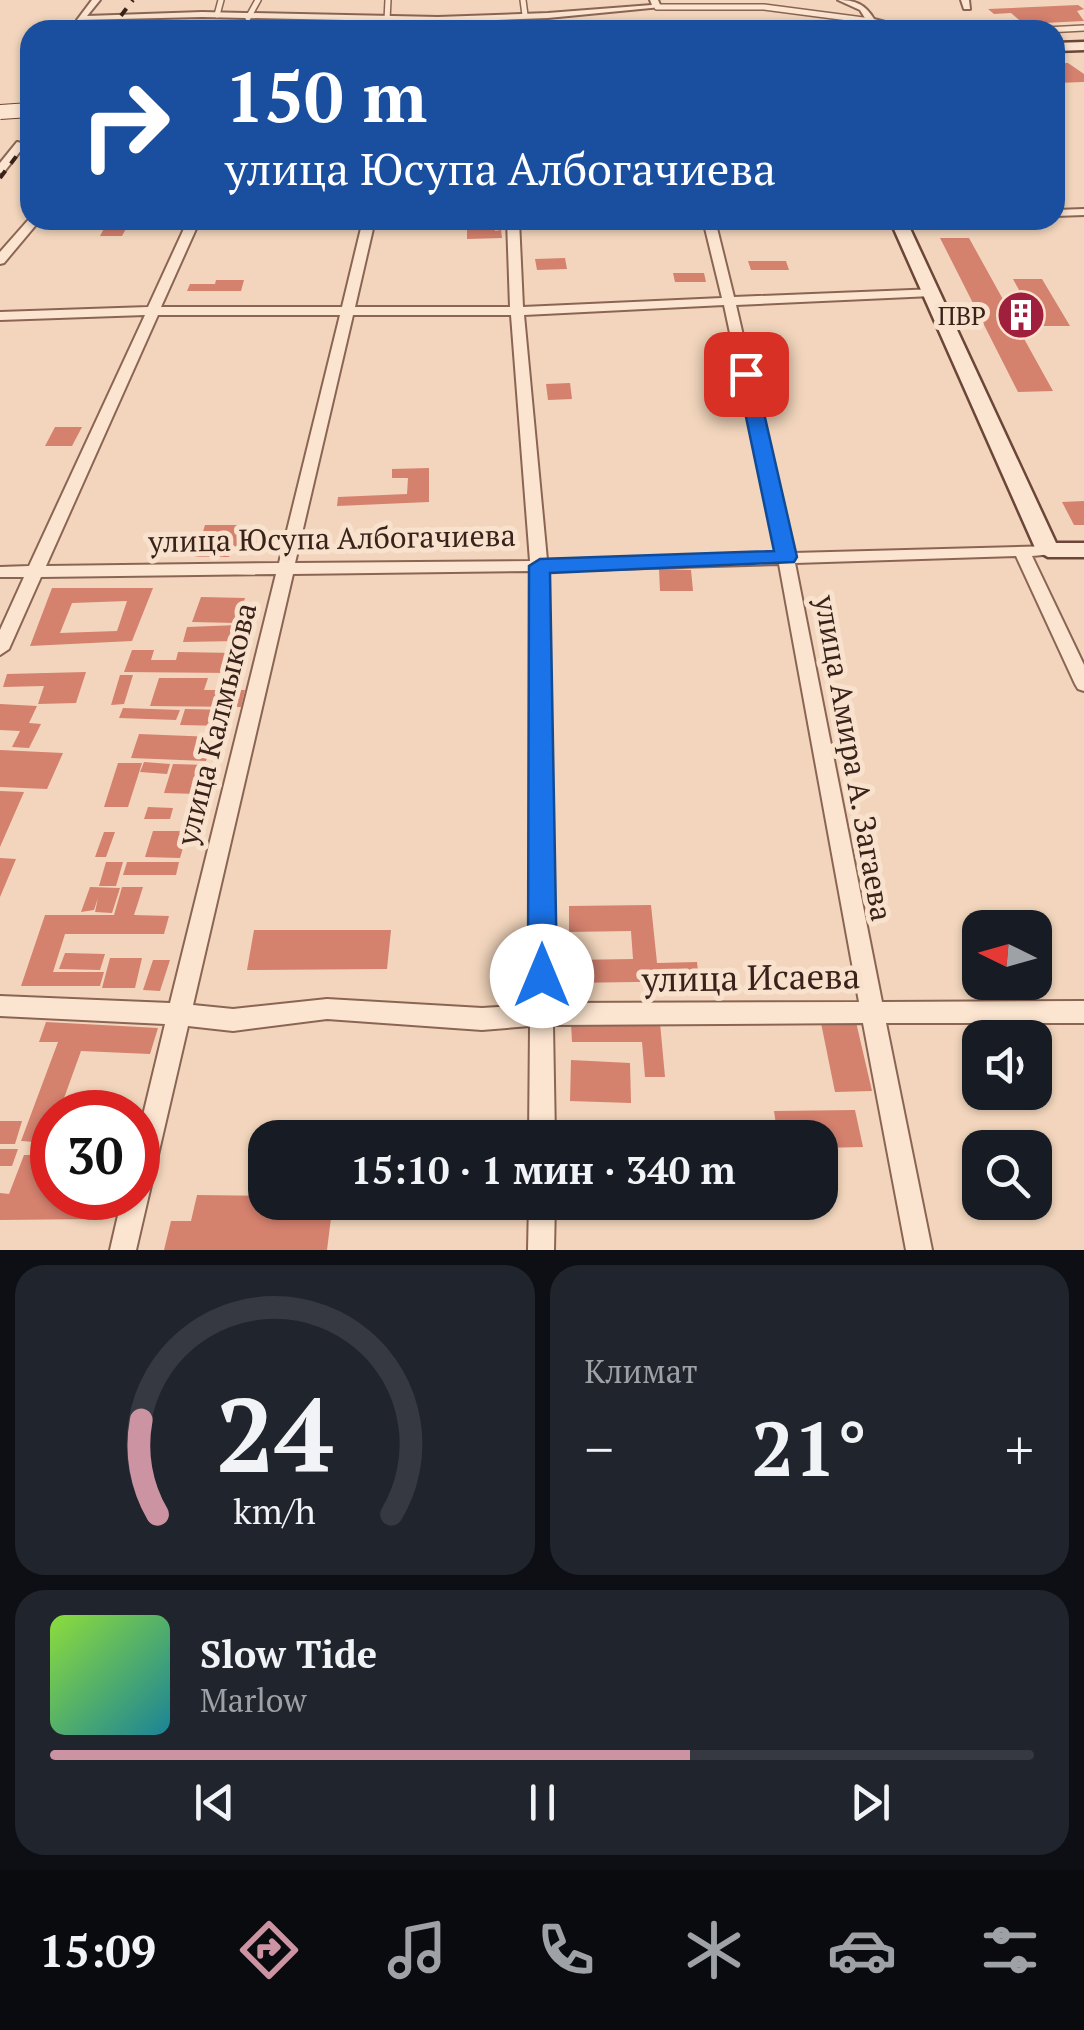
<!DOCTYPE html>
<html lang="ru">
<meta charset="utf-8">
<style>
:root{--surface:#171b24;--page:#20242c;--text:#f1f3f6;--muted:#9ea1a6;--line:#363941;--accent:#cc94a3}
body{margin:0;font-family:"PT Serif",serif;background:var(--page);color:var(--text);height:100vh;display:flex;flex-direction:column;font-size:38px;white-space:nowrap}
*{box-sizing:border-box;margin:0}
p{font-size:32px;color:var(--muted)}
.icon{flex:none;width:55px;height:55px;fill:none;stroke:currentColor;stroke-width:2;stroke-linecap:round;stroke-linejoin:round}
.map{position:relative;height:1250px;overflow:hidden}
.side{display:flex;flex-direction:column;gap:15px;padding:15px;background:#0d0f14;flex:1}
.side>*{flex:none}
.top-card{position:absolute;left:20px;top:20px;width:1045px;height:210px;border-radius:30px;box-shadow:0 2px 8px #0004;background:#1a4fa0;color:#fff;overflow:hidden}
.needle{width:65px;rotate:275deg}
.tools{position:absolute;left:962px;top:910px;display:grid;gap:20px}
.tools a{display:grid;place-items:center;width:90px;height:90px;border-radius:20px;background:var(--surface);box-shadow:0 2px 8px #0004;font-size:50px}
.speed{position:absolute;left:30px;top:1090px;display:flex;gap:20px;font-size:50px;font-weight:700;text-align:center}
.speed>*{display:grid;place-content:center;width:130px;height:130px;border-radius:50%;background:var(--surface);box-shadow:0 2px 8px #0004;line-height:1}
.speed .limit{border:15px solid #d22;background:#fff;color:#111}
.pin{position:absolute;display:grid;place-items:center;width:85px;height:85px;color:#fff;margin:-42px;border-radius:20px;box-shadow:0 5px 15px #0006}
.me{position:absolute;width:110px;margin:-55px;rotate:0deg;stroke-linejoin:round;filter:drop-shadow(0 0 8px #0008)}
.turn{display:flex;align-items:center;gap:35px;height:210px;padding:0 40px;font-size:45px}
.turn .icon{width:130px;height:130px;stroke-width:2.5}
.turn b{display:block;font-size:70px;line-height:85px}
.big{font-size:75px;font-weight:600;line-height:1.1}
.side .widget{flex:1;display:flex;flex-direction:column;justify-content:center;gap:15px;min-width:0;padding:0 35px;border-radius:30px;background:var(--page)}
.side .dial{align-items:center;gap:0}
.dial svg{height:260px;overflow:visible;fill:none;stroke:var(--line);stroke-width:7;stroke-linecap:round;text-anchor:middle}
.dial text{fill:var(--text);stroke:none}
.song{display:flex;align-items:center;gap:30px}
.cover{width:120px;height:120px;border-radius:15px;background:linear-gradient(135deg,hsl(90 70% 55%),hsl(190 70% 35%))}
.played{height:10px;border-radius:5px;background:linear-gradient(90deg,var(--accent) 65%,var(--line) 65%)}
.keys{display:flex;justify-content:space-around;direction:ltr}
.heat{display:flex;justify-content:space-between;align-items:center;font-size:55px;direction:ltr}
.side .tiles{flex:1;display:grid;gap:15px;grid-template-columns:1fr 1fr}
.widget:last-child{grid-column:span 2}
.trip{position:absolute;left:248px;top:1120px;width:590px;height:100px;border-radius:30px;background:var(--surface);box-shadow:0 2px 8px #0004;font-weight:600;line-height:100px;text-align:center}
.menu{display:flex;height:160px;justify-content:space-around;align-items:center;background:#090b0e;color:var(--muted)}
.menu .icon{width:70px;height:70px}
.menu .selected{color:var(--accent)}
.menu b{font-size:45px;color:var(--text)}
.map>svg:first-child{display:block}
.building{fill:#d4816e;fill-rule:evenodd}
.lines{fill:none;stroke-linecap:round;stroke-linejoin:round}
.lane-casing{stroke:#8b6554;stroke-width:8}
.street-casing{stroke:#8b6554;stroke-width:4}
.secondary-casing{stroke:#6c4638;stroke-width:5}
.path{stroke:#8b6554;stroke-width:2.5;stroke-dasharray:4 2.5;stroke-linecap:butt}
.lane{stroke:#fce5d0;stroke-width:5}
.street{fill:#fce5d0;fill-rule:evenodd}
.secondary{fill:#fce5d0;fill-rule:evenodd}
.rail{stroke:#39221a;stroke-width:4;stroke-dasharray:9 9;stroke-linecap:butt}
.secondary-bridge-casing{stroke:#6c4638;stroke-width:16;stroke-linecap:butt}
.secondary-bridge{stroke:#fce5d0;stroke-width:14}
.route{fill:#1a73e8;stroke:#114b97;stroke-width:2.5}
.labels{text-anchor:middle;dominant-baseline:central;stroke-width:10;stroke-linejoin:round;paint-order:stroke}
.far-poi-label{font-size:25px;fill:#39221a;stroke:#f8e2cd;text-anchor:end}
.street-label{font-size:30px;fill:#39221a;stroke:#f8e2cd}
.near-street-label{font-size:35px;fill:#39221a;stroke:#f8e2cd}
</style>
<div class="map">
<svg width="1084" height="1250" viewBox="0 0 1084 1250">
<rect width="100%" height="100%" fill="#f2d5bc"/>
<path class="building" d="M1078,5L1084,9L1077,11L1084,21L1024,24L1011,13L994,14L988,9Z
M968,21L969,26L922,29L916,23Z
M1055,63H1068L1084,74V82L1055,83Z
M106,225H128L122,236H100Z
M495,227V231L501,230L502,238L467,239V228Z
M940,238H969L1010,312H1031L1013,279H1042L1070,326H1039L1034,317H1012L1053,391L1018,392Z
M565,258L567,269L537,270L535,259Z
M748,261H786L789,270H751Z
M673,273H704L706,282H675Z
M216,280H244L241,291H187L190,284H215Z
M570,383L572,399L548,400L546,384Z
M55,427H82L72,446H45Z
M429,468V502L337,506L338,497L407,494L408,478H392V469Z
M1084,501V525H1074L1062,502Z
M205,525H238L235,534H242L237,551H231L229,557H195Z
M659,569L691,570L693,591H660Z
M52,588H153L132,641L30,646ZM127,601L117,631L60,633L72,603Z
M201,597L245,598L237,623L192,622Z
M239,625L236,641L183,642L187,627Z
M132,650H154L151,660H176L178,652L236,653L231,673L124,672Z
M86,672L76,703L38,704L44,686L3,687L7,674Z
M120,675H133L124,704L111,705Z
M159,678H208L204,690H245L241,707L150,706Z
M0,704L37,706L29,723L41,724L29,748L12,747L20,731L0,730Z
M123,708L180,710L176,720L119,718Z
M185,709L232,710L227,726L180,725Z
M139,734L214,737L206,761L131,758Z
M0,750L63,753L47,789L0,787Z
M144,762L170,764L167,774L140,772Z
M118,763H142L128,807H104Z
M173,764L206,765L198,794L164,793Z
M0,791L24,792L0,847Z
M148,807L173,808L170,819H144Z
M153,831H188L180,858L145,857Z
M104,832H115L106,857H95Z
M0,858L16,859L0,897Z
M106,862H123L116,886H99Z
M127,862H179L176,875H123Z
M90,887L120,888L112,913L95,912L98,898L94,910L81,912Z
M122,887H143L134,915L169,916L164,934H65L53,972H104L100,986H21L45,915H114Z
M651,905L657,963L697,962L699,981L571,983L570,960L633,959L631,931L569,932V906Z
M254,930H391L387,969L247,970Z
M65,953L105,954L100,970L59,969Z
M110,958H142L135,988H102Z
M153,960H170L160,991L143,990Z
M46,1022L158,1028L150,1054L81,1051L59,1112H52L48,1143L21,1141L58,1042H39Z
M856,1022L872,1091L835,1092L821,1023Z
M571,1023H660L665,1077H645L642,1042H572Z
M571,1060L630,1063L631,1103L570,1101Z
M855,1110L863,1147L820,1148V1138H778L774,1111Z
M0,1121H22L15,1144H0Z
M0,1149H18L12,1166H0Z
M24,1155H52V1198H101L95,1219L0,1220V1193L9,1194Z
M197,1195L265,1196V1202H333L327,1250H164L171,1221H191Z"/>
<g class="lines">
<g class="lane-casing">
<path id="lane" d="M523,0L525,15
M657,7H764L871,21
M217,15L221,0
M248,18L258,0
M387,20L388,0
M1046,30L1084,28"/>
</g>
<g class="street-casing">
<path id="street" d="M92,0H100L87,16L202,12L438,17L548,13L652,5L650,0H658L661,7L548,18L438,22L202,17L77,20Z
M838,0C855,0 865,4 874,19L915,30H900L868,23L860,10Z
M961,0H969L970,9H964Z
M17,142L26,144L4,172L0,173V163Z
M1084,209V215L1055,216V210Z
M30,218V220H40L4,263L0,264V252Z
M188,220H200L161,307H342L363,220H375L355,307H510L507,220H519L523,307L722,298L703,220H715L734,297L936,289L938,292L932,296L736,305L793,553L1054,546L1056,550L1054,554L1032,556L1084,665V691L1078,689L1075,684L1016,556L795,563L882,1002L1084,1001V1023H886L932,1250H906L863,1023L553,1025L555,1138H529L530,1026L482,1030L327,1019L233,1031L188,1026L136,1250H110L122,1198H138V1136L165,1024L0,1016V996L170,1003L276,574L41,577L9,649L0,655V630L24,577H0V567L29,566L145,315L0,320V312L148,307ZM724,305L777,553L547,560L524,315ZM158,315H340L279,563L46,566ZM353,315H511L530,561L295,563ZM779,564L859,1002L553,1003L547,571ZM531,571L530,1005L482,1008L327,999L233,1009L193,1005L293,574Z
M529,1202H555L554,1250H528Z"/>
</g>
<g class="secondary-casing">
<path id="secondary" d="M1084,42V50L1055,51V43Z
M890,220H906L1056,543H1084V557H1048L1036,550Z"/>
</g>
<path class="path" d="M30,83V87"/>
<use href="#lane" class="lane"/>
<use href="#street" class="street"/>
<use href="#secondary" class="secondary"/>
<path class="rail" d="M110,30L133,0
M0,178L30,138"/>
<g class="secondary-bridge-casing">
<path id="secondary-bridge" d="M0,112L30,110"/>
</g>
<use href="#secondary-bridge" class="secondary-bridge"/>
</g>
<path class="route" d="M746,369L755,374L797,557L794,562L550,573L557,976L553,986L542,990L532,986L528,976L529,566L540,559L774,551L737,374Z"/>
<defs>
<g id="building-disc" transform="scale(2.5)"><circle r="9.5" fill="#9f1f3d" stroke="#f8e2cd"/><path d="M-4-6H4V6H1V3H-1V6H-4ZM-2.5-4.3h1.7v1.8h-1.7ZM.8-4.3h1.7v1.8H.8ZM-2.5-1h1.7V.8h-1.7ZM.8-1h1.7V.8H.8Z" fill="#fff"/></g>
</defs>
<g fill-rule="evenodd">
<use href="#building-disc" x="1021" y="315"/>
</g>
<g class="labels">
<g class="far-poi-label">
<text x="986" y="315">ПВР</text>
</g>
<g class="street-label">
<text transform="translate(332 538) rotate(-1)">улица Юсупа Албогачиева</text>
<text transform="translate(216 724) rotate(-76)">улица Калмыкова</text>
<text transform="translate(854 758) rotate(80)">улица Амира А. Загаева</text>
</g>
<g class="near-street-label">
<text transform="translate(751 977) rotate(-1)">улица Исаева</text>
</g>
</g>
</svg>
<div class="tools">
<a><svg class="needle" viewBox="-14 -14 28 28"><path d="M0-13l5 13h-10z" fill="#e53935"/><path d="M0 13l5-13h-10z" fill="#9ea1a6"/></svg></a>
<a><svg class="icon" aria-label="sound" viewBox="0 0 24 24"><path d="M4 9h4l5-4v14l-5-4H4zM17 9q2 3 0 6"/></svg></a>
<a><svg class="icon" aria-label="search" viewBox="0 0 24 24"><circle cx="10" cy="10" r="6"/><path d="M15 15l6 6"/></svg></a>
</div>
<div class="speed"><div class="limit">30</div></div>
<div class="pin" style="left:746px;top:374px;background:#d93025"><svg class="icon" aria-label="arrive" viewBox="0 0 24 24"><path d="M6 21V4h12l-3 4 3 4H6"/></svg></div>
<svg class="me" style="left:542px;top:976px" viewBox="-20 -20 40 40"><circle r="19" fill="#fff"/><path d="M0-13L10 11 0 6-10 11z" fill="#1a73e8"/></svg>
<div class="trip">15:10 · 1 мин · 340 m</div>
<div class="top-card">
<div class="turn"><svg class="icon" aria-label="right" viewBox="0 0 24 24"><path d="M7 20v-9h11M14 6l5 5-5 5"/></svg><div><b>150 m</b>улица Юсупа Албогачиева</div></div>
</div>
</div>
<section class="side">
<div class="tiles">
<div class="widget dial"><svg viewBox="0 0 100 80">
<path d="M14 69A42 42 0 1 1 86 69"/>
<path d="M14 69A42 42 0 0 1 9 40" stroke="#cc94a3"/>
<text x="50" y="56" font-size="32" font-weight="700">24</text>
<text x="50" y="72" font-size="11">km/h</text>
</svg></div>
<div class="widget"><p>Климат</p>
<div class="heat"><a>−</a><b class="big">21°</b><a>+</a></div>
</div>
<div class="widget">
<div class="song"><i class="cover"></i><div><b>Slow Tide</b><p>Marlow</p></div></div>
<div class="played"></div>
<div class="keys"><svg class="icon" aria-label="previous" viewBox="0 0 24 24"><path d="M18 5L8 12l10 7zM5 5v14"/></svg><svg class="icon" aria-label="pause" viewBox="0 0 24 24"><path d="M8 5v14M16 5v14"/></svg><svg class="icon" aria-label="next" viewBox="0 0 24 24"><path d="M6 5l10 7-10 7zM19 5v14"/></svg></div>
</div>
</div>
</section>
<nav class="menu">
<b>15:09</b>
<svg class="icon selected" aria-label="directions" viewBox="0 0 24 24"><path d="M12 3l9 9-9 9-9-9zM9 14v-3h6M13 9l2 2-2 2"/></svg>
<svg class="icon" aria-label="music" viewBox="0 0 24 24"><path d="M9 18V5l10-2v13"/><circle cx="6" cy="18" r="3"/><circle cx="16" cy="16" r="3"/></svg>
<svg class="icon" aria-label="phone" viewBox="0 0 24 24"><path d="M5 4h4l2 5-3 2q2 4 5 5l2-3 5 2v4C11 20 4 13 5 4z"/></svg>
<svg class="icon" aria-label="climate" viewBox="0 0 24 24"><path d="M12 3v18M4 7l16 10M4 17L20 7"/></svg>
<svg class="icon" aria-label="car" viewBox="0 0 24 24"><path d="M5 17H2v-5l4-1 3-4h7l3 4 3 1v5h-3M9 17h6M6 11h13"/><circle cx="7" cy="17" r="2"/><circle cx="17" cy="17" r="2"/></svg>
<svg class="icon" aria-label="filters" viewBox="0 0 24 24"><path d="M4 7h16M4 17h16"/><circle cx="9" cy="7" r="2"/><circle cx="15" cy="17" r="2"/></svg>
</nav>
